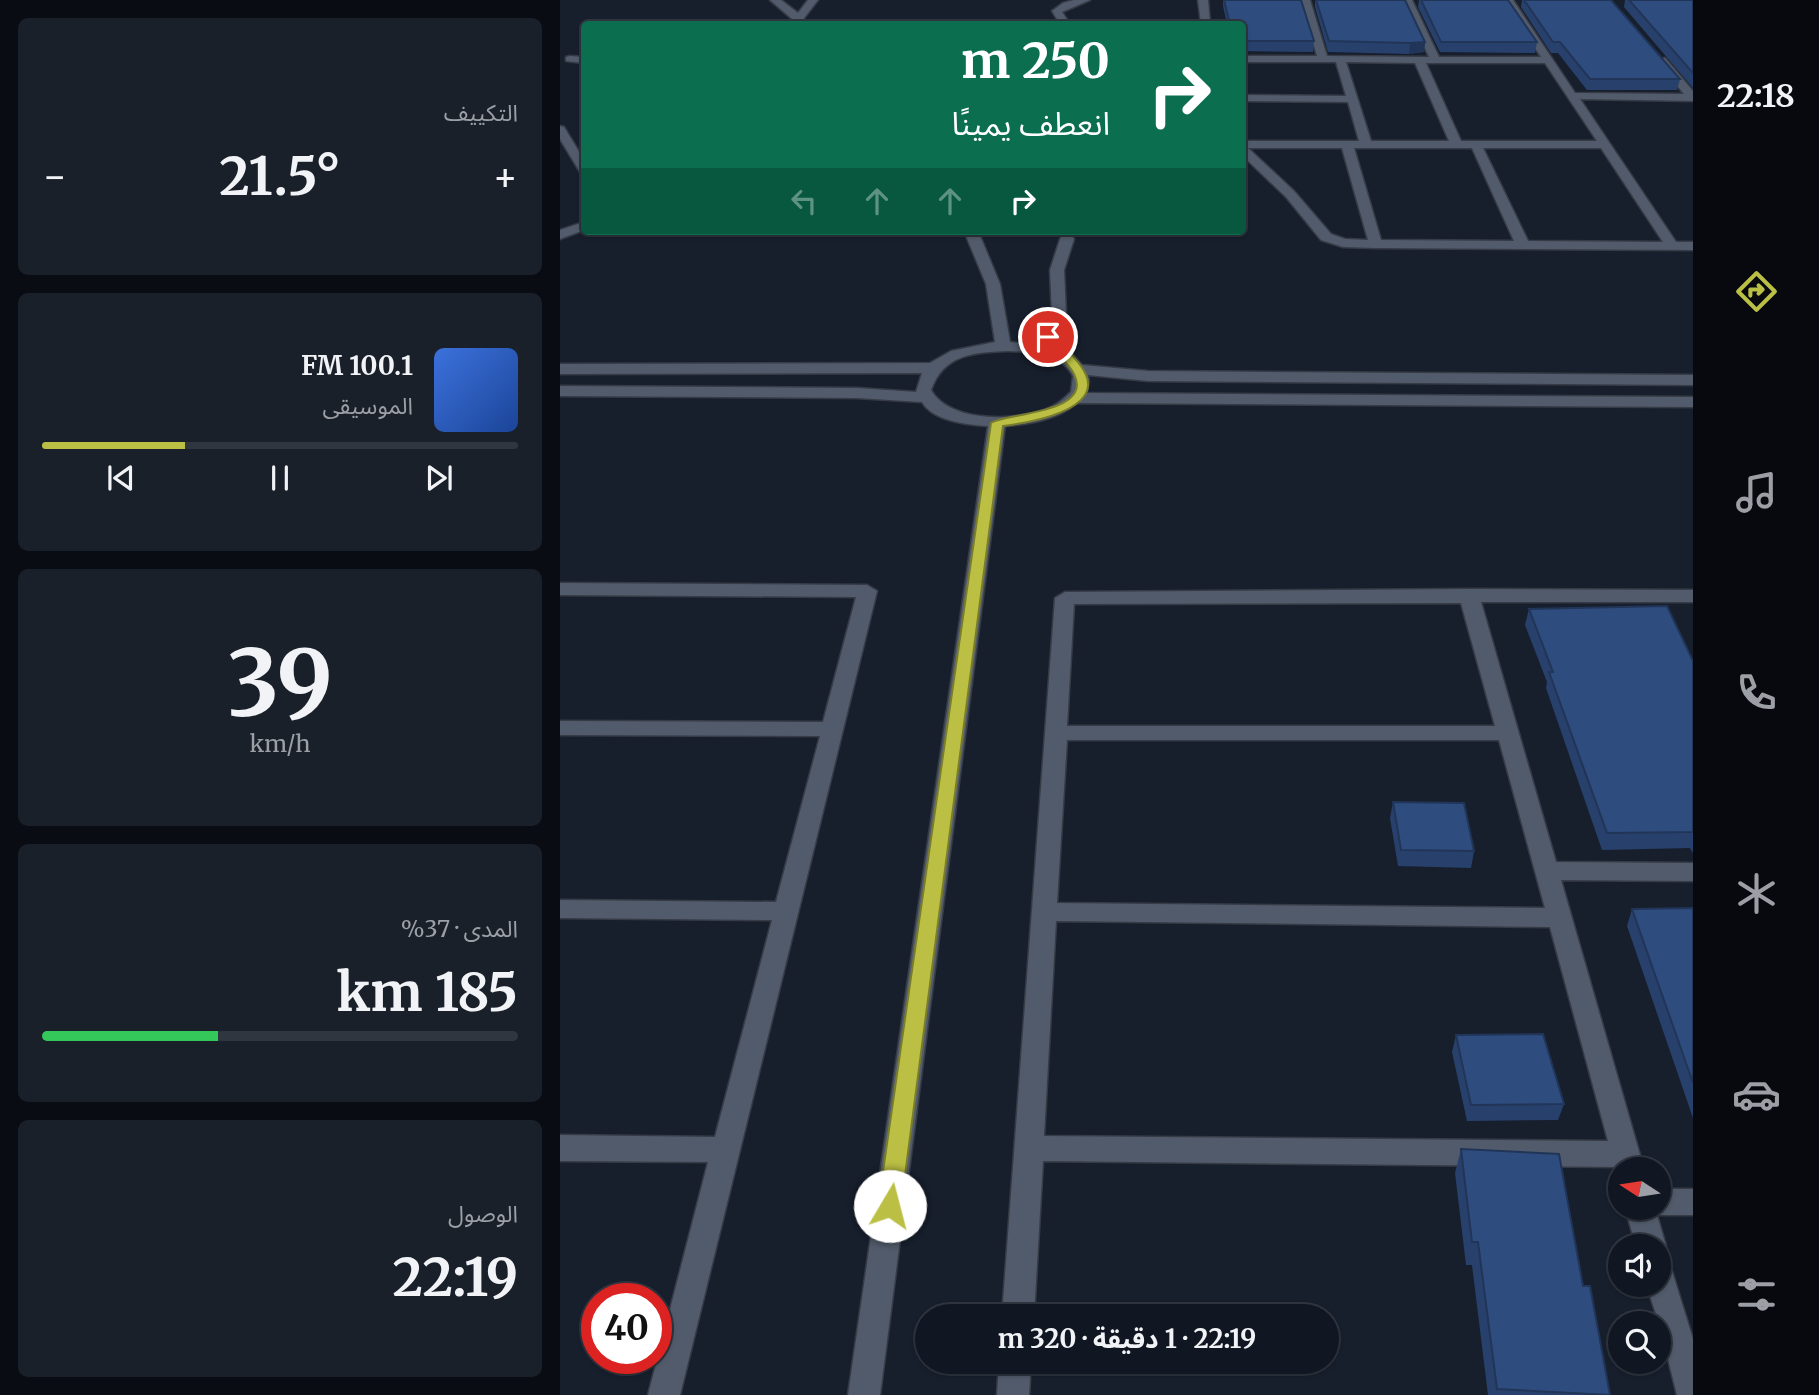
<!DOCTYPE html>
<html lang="ar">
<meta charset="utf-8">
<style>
:root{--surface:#111722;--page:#1a202a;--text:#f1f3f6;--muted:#9c9fa5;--line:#303640;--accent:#bbc044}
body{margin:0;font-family:Merriweather,"Noto Sans Arabic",serif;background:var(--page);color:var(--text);direction:rtl;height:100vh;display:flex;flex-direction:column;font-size:26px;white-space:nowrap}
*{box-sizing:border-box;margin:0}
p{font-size:23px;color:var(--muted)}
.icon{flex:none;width:38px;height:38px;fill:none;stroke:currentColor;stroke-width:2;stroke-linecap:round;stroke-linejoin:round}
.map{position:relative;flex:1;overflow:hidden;direction:ltr}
.side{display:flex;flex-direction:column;gap:18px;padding:18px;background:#090d13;width:560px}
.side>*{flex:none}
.guide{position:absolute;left:21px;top:21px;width:665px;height:214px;border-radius:7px;box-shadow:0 2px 5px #0004,0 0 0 2px var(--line);direction:rtl;background:#0b6e4f;color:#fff;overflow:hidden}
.needle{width:46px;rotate:282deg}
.buttons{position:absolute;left:1048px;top:1157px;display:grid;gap:14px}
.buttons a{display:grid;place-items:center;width:63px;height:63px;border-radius:50%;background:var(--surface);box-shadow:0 2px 5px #0004,0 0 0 2px var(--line);font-size:35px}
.speed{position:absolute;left:21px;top:1283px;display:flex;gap:14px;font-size:35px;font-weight:700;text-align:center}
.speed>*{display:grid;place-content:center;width:91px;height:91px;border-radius:50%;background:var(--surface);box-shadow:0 2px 5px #0004,0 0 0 2px var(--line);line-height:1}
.speed .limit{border:10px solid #d22;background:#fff;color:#111}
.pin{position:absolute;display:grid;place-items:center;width:60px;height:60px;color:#fff;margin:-30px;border:4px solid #fff;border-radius:50%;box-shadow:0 2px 7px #0007}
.me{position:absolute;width:77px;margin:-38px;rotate:8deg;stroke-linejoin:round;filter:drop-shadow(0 0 5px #0008)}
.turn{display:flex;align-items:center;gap:24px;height:147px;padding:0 21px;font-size:32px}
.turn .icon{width:91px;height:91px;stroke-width:2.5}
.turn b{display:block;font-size:49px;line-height:60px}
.lanes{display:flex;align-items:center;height:66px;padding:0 21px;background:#0003;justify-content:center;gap:35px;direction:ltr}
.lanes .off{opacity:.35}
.big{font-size:52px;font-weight:700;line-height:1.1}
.side .card{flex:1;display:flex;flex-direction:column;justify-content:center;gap:10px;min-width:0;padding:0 24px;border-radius:10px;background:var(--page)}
.side .dial{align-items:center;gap:0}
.dial b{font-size:91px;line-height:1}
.song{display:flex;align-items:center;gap:21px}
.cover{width:84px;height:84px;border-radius:10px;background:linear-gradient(135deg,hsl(220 70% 55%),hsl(220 70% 35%))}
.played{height:7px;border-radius:4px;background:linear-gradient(90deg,var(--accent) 30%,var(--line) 30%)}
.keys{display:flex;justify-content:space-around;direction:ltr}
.heat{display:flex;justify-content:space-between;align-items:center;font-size:38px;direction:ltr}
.charge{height:10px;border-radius:5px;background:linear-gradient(90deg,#34c759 37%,var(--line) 0)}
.trip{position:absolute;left:355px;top:1304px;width:424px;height:70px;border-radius:35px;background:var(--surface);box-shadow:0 2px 5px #0004,0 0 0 2px var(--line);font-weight:700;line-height:70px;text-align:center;direction:rtl}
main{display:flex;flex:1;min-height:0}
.dock{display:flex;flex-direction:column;width:126px;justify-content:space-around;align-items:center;background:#07090e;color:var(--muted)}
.dock .icon{width:49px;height:49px}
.dock .selected{color:var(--accent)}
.dock b{font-size:32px;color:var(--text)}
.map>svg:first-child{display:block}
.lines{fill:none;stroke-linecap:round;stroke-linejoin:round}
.minor-casing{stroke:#363b46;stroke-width:3}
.minor{fill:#515b6b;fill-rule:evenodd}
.wall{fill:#28416c}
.shaded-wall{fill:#213558}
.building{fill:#2f4c7e;stroke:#213558;stroke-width:2}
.route{fill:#bbc044;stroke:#7a7d2c;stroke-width:2}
</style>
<main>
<nav class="dock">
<b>22:18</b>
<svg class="icon selected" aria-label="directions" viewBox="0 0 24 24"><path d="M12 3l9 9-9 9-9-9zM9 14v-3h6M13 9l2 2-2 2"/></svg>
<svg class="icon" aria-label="music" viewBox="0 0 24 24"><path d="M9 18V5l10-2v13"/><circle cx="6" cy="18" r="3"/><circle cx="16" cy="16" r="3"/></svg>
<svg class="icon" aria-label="phone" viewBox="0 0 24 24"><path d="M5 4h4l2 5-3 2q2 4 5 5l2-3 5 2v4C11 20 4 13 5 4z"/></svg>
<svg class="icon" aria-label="climate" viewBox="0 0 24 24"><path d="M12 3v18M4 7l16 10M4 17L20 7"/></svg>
<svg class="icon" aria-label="car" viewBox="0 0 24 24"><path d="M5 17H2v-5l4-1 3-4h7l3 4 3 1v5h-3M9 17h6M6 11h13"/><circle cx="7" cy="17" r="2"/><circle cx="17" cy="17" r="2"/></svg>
<svg class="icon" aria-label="filters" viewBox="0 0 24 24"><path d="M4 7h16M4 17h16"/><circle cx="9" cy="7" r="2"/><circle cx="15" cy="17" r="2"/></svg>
</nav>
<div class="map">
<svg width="1133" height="1395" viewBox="0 0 1133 1395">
<rect width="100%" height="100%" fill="#171f2d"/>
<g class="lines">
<g class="minor-casing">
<path id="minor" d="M210,0H221L238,13L248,0H258L244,18L246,24H238Z
M514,0H530L502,12L510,24H500L492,11L503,3Z
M638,0H648L650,24H641Z
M740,0H750L767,56L869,57L842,0H852L879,57H981L943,0H953L1015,93L1124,94L1096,60L1105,58L1133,91V101L1020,99L1116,242H1133V250L816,248L783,247L761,240L726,197L682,155V141H799L788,102L682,101V95L786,96L776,62H682V56H757ZM786,62L855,63L889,141H811ZM866,63H985L1037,141H901ZM688,148H782L808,240L785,239L771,234L734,191ZM794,148H912L954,241L821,240ZM923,148H1041L1103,242L968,241Z
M10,56L24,57V63L6,61V57Z
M0,126L4,127L24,160V172H20L0,139Z
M24,222V230L0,239V230Z
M404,231H418L440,284L450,342L488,347L481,337L492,314L490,270L500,239L502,236H512L514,239L504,270L506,314L496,337L522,365L588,371L1133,375V385L588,381L528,375L529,382L526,393L1133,397V407L517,403C496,420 471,424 445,426L320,1395H288L428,426C408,425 373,421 362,402L297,398L0,396V386L297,388L356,392L362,373L0,374V364L370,363L391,351L435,342L426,284ZM449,351C472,352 501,353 513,376L511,392C505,397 500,403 493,406C462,422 390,424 371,390C384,354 414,352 449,351Z
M0,583L307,585L317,591L120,1395H88L148,1162L0,1161V1135L155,1137L212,920L0,918V900L216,902L260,736L0,735V721L263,722L296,597L0,595Z
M909,589L1133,590V602H921L996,862L1133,863V881L1001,880L1084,1169H1060V1178L1055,1167L483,1161L474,1316H442L495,598L505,592ZM901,603L935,726H507L514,604ZM507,740H939L985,908L497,903ZM496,921L990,927L1048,1141L484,1136Z
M1099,1189H1133V1215H1097L1106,1246L1099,1257V1246H1076L1065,1208H1099Z
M1099,1260L1110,1265L1133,1339V1395H1117L1099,1323L1086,1284H1099Z
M439,1362H471L469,1395H437Z"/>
</g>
<use href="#minor" class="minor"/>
</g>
<path class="wall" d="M663,0H741L754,41L753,52L682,51V24H667L663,6Z
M755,0H845L865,42L864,52L849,54L768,52L755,7Z
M859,0H948L977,42L975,53L880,52L858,7Z
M962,0H1051L1120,79L1117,90H1027L998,53H991L961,7Z
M1065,0H1133V88L1064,7Z
M969,609L1133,661V853L1130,848L1042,850L986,688L987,682L965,625Z
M833,802L914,851L911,868L838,866L830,818Z
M1133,908V1118L1067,926L1072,909Z
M896,1035L1004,1104L998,1120L907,1121L892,1052Z
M901,1149L1023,1286L1050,1395H928L912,1265H906L895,1173Z"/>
<path class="shaded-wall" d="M865,42L864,52L849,54L850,43Z"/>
<path class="building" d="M664,0H741L754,41H682V24H670Z
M756,0H845L865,42L850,43L769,41Z
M861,0H948L977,42H881Z
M964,0H1051L1120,79H1030L1000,42H993Z
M1069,0H1133V73Z
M1107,606L1133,661V832L1047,833L989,672H993L969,609Z
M833,802L904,803L914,851L841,850Z
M1133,908V1083L1072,909Z
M983,1034L1004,1104L911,1105L896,1035Z
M901,1149L999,1154L1023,1286H1030L1050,1395L937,1389L918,1242H912Z"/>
<path class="route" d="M484,334H492C501,347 517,357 524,371C547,411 466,423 443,426L341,1206L338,1213L330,1216L322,1213L318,1206L431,423C444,413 534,414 514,374C508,361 491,350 483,337Z"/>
</svg>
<div class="buttons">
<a><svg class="needle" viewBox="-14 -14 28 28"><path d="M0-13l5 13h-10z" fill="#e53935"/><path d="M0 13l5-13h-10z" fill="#9c9fa5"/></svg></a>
<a><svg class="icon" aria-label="sound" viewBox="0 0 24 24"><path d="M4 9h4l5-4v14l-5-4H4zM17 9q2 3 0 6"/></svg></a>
<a><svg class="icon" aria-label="search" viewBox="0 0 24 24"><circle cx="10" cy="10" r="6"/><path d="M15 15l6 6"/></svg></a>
</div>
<div class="speed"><div class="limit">40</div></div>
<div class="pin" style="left:488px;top:337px;background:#d93025"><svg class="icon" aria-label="arrive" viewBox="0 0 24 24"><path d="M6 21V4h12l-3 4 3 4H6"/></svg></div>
<svg class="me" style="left:330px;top:1206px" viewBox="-20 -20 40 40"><circle r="19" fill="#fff"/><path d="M0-13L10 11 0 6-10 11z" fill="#bbc044"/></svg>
<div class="trip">22:19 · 1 دقيقة · 320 m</div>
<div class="guide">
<div class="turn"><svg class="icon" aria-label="right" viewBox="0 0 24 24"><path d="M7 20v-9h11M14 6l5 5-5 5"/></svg><div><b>250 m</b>انعطف يمينًا</div></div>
<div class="lanes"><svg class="icon off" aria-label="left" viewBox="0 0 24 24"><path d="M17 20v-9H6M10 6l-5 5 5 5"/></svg><svg class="icon off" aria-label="ahead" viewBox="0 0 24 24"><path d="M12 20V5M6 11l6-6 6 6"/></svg><svg class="icon off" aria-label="ahead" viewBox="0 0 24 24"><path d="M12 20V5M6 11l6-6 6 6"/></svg><svg class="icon" aria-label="right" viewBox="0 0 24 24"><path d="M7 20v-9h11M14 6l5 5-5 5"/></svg></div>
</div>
</div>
<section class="side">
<div class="card"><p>التكييف</p>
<div class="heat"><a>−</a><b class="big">21.5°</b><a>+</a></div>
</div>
<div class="card">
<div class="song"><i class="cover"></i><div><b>100.1 FM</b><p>الموسيقى</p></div></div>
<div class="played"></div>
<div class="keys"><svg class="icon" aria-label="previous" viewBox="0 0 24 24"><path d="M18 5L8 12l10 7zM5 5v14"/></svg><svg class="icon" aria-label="pause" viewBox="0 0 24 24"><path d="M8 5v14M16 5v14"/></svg><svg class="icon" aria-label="next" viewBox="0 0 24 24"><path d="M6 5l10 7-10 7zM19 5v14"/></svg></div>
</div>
<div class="card dial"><b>39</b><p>km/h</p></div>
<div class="card"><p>المدى · 37%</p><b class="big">185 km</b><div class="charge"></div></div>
<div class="card"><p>الوصول</p><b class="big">22:19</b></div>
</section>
</main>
